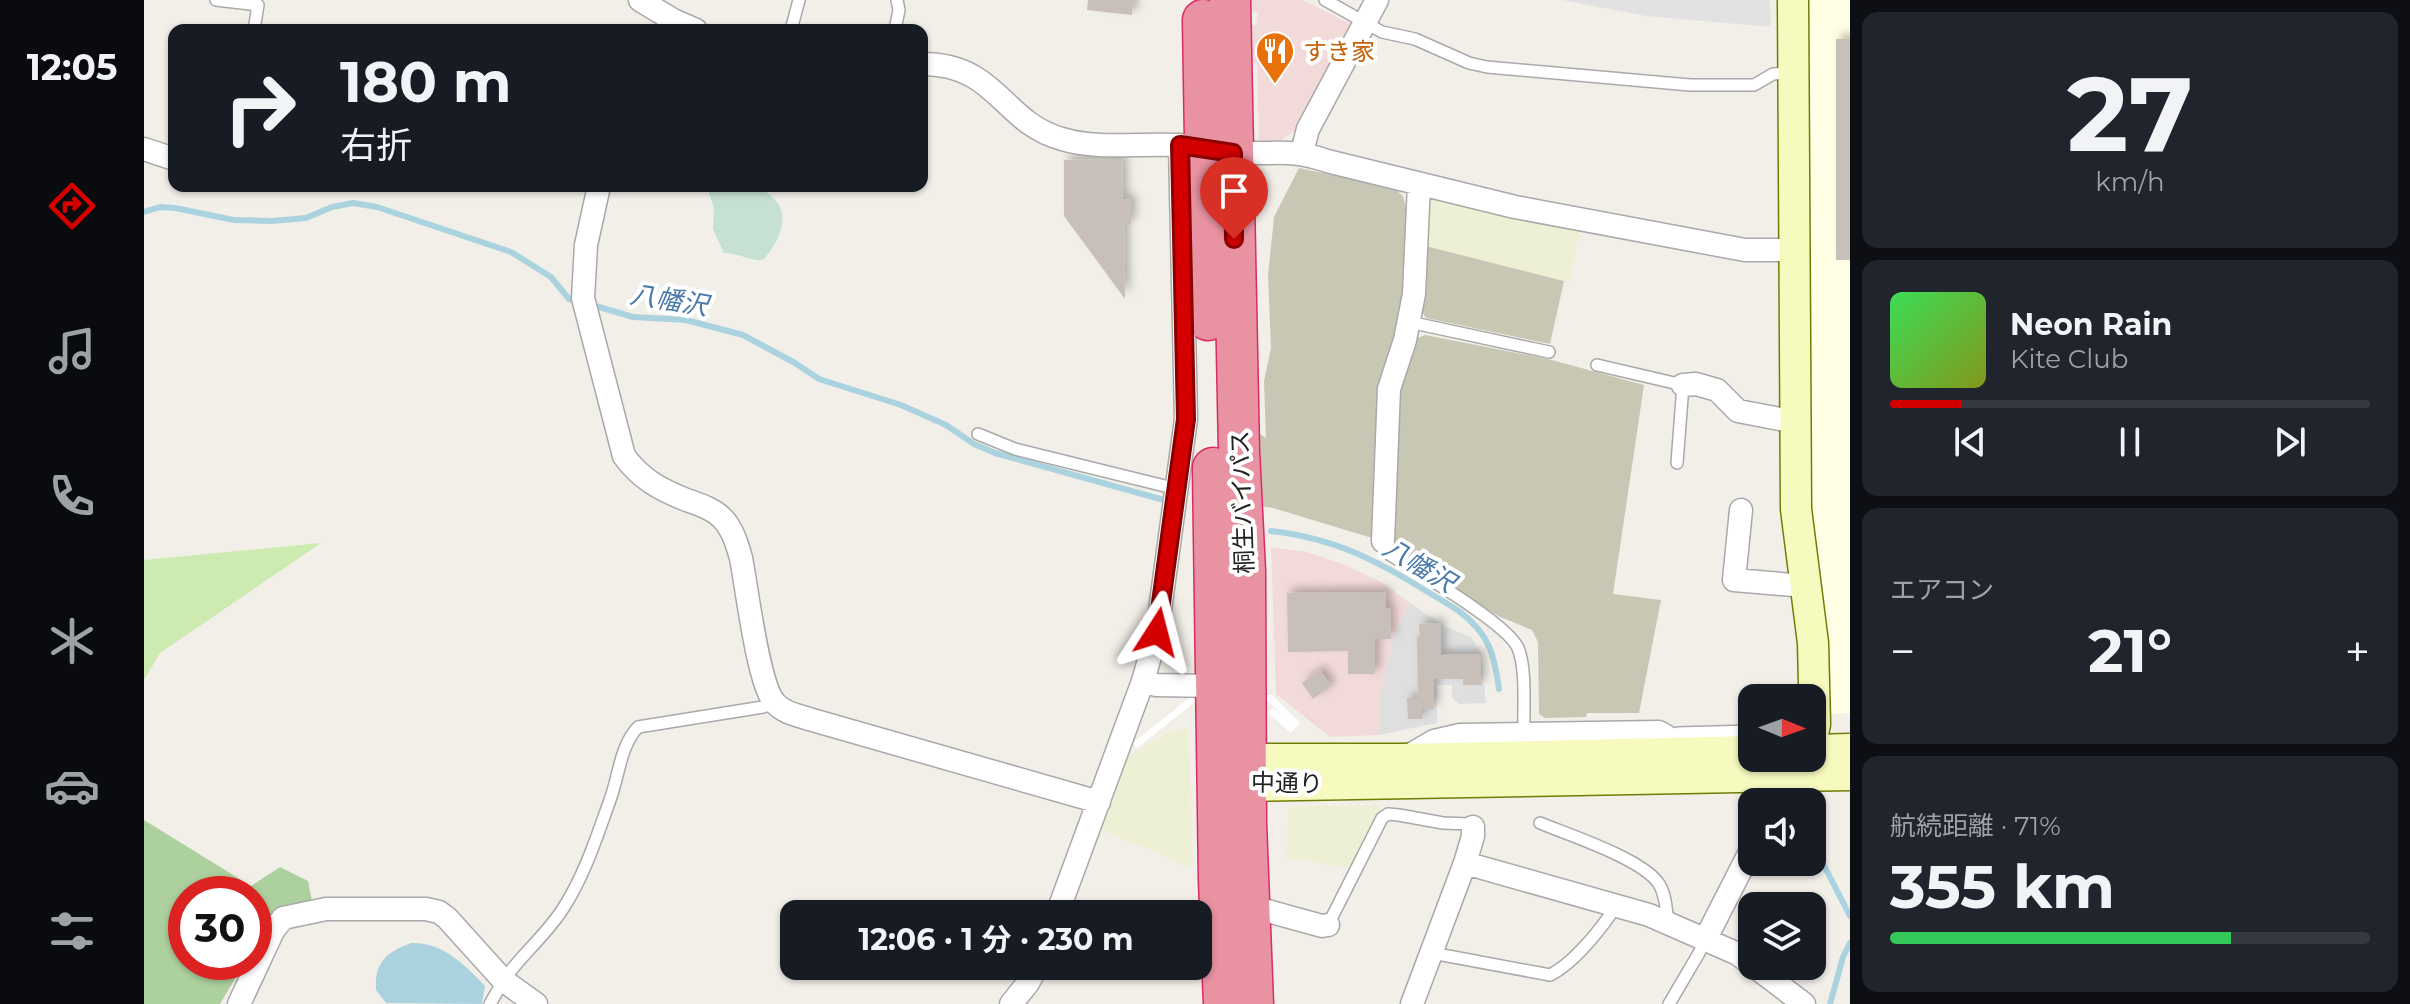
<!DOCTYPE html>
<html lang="ja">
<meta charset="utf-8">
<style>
:root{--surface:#171b24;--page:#20242c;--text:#f1f3f6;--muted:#9ea1a6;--line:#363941;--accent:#d40000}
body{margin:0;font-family:Montserrat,"Noto Sans JP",sans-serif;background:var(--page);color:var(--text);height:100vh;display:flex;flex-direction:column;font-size:30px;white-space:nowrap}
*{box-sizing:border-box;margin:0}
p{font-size:26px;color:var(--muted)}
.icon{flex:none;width:44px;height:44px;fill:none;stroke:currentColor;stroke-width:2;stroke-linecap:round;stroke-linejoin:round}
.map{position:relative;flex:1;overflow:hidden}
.panel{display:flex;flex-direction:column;gap:12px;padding:12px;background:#0d0f14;width:560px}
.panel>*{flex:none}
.guide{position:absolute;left:24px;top:24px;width:760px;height:168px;border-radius:16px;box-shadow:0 2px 6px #0004;background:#171b24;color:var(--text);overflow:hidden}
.needle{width:52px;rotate:91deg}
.tools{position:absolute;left:1594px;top:684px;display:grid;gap:16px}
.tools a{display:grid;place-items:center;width:88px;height:88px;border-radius:16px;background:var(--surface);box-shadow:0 2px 6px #0004;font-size:40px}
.speed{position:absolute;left:24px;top:876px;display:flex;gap:16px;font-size:40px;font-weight:700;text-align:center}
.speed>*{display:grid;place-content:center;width:104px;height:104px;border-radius:50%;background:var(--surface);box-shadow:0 2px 6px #0004;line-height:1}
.speed .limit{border:12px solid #d22;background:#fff;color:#111}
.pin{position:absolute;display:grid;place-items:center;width:68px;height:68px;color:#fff;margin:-82px -34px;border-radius:50% 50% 50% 0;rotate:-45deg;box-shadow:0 0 8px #0007}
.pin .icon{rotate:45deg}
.me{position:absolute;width:88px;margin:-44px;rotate:9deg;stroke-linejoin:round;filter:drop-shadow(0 0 6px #0008)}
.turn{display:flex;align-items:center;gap:28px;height:168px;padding:0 40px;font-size:36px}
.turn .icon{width:104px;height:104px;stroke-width:2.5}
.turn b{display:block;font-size:56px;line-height:68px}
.big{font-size:60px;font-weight:700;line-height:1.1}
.panel .tile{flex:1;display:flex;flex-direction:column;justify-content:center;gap:12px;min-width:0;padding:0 28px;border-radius:16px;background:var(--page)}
.panel .dial{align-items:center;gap:0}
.dial b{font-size:104px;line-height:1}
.song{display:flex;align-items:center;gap:24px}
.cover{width:96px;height:96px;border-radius:12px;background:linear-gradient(135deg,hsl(130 70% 55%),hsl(70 70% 35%))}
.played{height:8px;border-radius:4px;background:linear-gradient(90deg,var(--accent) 15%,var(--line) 15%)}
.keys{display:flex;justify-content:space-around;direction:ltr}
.heat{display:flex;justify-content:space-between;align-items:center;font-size:44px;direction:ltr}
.charge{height:12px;border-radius:6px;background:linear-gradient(90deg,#34c759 71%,var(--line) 0)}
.trip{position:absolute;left:636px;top:900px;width:432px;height:80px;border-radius:16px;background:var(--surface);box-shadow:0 2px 6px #0004;font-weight:700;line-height:80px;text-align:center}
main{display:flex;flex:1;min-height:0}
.dock{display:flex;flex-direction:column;width:144px;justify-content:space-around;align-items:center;background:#090b0e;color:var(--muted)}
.dock .icon{width:56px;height:56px}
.dock .on{color:var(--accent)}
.dock b{font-size:36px;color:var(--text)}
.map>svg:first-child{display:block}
.residential{fill:#e0dfdf}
.commercial{fill:#f2dad9}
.education{fill:#ffffe5}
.construction{fill:#c7c7b4}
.farmland{fill:#eef0d5}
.grass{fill:#cdebb0}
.forest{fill:#add19e}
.wetland{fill:#c6e0d4}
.parking{fill:#e2e2e2}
.water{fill:#aad3df}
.pier{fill:#fff}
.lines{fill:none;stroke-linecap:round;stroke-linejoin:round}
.stream{stroke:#aad3df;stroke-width:6}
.building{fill:#c7bfb8;filter:url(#shadow)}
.lane-casing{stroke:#a9a9a9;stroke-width:14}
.street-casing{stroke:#a9a9a9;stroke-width:25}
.secondary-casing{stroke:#707d05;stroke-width:33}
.highway-casing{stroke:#dc2a67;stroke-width:43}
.lane{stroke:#fff;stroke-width:11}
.street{stroke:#fff;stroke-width:22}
.secondary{stroke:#f7fabf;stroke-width:30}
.highway{stroke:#e892a2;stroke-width:40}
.route-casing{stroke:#8a0000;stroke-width:20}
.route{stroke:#d40000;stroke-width:14}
.labels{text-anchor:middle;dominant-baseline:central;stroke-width:8;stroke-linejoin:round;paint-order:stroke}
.food-label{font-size:24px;fill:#c56008;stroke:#fff;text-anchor:start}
.street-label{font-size:24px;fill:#222;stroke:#fff}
.water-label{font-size:26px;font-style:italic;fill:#4a7aab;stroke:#fff}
</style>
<main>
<nav class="dock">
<b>12:05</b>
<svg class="icon on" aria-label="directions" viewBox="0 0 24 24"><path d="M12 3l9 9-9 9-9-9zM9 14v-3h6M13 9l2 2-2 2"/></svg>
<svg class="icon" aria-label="music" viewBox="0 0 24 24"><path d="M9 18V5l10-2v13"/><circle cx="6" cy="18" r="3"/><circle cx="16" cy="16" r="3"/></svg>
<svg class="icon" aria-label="phone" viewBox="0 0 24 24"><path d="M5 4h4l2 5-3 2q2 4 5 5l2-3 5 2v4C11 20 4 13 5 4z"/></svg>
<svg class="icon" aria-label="climate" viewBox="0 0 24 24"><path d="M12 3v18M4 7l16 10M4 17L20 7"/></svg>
<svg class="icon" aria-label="car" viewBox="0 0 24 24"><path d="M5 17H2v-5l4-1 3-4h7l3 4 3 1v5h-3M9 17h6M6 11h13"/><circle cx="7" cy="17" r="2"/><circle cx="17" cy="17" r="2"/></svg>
<svg class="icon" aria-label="filters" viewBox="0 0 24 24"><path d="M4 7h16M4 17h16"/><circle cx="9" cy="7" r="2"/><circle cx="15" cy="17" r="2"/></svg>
</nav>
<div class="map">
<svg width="1706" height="1004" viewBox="0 0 1706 1004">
<defs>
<filter id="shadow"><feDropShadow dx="5" dy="-5" stdDeviation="4" flood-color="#0004"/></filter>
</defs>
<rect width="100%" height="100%" fill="#f2efe9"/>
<path class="residential" d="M1266,603L1302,627L1327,637L1337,653L1342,703L1315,704L1308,698V685H1293V723L1235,735V699L1251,632Z"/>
<path class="commercial" d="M1103,0H1159L1208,25L1153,129L1138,140L1115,141L1113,63L1104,62V25H1113L1114,12L1104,11Z
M1127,547L1163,552L1199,564L1237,582L1266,603L1251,632L1235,699V735L1186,737L1132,694Z"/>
<path class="education" d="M1661,0H1706V713L1685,714L1667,516L1664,373L1665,55Z"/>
<path class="construction" d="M1155,168L1250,188L1259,196L1262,208L1264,241L1260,294L1253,332L1238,372L1228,538L1129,508L1116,506L1112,431L1122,438L1120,381L1127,348L1124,275L1130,217Z
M1282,246L1420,281L1406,344L1282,318L1275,307Z
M1281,335L1404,359L1500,385L1469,594L1517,600L1495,713H1443L1442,717L1401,718L1395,714L1394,642L1388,630L1354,616L1251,551L1245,538L1252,384L1269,340Z"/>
<path class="farmland" d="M1287,194L1437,227L1425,282L1282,246L1280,201Z
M1045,728L1048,868L957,830L982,758L1024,732Z
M1231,805L1238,806L1209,868L1142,858L1145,806Z"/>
<path class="grass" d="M177,543L16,653L0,680V560Z"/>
<path class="forest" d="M0,820L107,886L136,867L164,881L168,901L126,921L110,947V894H42V962H101L76,1004H0Z"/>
<path class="wetland" d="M567,186C580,186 600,182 612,187C650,203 642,233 620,259C608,263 594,252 580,253L569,229L570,208L565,194Z"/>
<path class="parking" d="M1418,0H1626L1627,27L1502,16Z"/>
<path class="water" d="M267,943C299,942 321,965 341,986L338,1004L242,1003L232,990C230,962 243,952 267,943Z"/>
<path class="pier" d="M1049,695H1128L1156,723L1147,733L1124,713L1129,708L1142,719L1124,701L1051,702L993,748L989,743Z"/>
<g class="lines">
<path class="stream" d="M0,212L16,207L31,208L90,220L128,221L162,218L188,207L209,203L233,207L367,252L407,277L425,299L434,301
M445,304L489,317L542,320L599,335L651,363L675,379L757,405L802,425L830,444L851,453L1027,502
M1127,531C1206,540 1249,571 1315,611C1345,634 1350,653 1355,689
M1668,842L1706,916
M1686,1004L1699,957L1706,943"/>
</g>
<path class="building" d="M944,0H989L988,15L943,10Z
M1692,39H1706V260H1692Z
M978,159L979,199H987V224H980L981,299L920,216V160Z
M1242,592V608H1246L1247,639H1231V674H1204V651L1144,652L1143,593Z
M1296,623L1297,655L1336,654L1337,685H1319V679H1290V709H1278V719H1264L1263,698H1274L1273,637L1276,636L1275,624Z
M1176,670L1187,686L1169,699L1158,683Z"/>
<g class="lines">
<g class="lane-casing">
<path id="lane" d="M72,0L114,5L110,30
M1181,0L1238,32L1271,39L1325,63L1343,67L1546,85H1610L1629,74L1646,73
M647,30L655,0
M751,30L755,10L753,0
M1265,322L1405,352
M1453,365L1539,385L1533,463
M834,434L871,449L1033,489
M1239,541L1240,549L1245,554C1272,571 1363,623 1374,648C1383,670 1379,710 1380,734
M1522,736L1534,733L1608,731
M1396,823C1425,835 1499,859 1515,884C1522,895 1522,910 1524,922
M1184,925L1238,818L1244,814L1255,815L1299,823L1326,824L1329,827
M1288,953L1406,975C1430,963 1458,928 1472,906
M346,1004C353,992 360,978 369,968C386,947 406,930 420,907C441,874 453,836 466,800C475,776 476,746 494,727L619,707L630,703
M1525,1004L1555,953L1561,940"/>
</g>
<g class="street-casing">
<path id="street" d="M496,0L529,20L552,30
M778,64C854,64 857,122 918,139C954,150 996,143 1033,145C1055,146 1077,153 1100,153C1134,154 1149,149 1183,161L1371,207L1601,250H1651
M0,149L30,159
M1158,152L1164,129L1233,0
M455,186L442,245L439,298L480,456C496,478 515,489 540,499C553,504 569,508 579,519C589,530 593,544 597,558C603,588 614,685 631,703C640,713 653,715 665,719L955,802
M1539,385L1552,384L1573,390L1594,411L1652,422
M1597,510L1590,580L1661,586
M1239,541L1245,389L1261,340L1270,294L1275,184
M999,681L1012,685L1072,686
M1259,759L1290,741L1316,735L1515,732L1522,736L1528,753
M1632,802L1647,776
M1321,863L1505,915L1594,954L1608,965
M1105,910H1120L1178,926L1184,925
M913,914L999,681L1013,632L1042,419L1036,145
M1561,940L1608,848
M1610,966L1660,1004
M95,1004L129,931L139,918L182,909H282L295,912L303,918L360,981L392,1004
M867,1004L884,983L893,966
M1268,1004L1321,863L1329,836V827"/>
</g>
<g class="secondary-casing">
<path id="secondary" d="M1649,0L1652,509L1669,643L1671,724L1668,739
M1668,750L1706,749
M1082,768L1103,759H1258L1608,751
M1082,776L1102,786L1706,775"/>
</g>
<g class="highway-casing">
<path id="highway" d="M1086,0L1095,452L1101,571L1102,823L1109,1004
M1059,20L1064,320
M1069,468L1075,880L1080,1004"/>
</g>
<use href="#lane" class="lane"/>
<use href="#street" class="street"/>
<use href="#secondary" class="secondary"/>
<use href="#highway" class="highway"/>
</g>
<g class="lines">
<g class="route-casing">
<path id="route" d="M1013,632L1042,419L1036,145L1089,153L1090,239"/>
</g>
<use href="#route" class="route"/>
</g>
<defs>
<g id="restaurant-pin" transform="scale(2)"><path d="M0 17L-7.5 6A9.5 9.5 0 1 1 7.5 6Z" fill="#e8710a" stroke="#fff"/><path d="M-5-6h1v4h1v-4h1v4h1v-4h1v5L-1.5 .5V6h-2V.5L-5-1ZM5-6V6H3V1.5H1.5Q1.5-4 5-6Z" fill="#fff"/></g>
</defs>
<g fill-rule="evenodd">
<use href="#restaurant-pin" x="1131" y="51"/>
</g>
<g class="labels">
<g class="food-label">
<text x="1159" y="51">すき家</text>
</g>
<g class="street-label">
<text transform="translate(1098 502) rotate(-92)">桐生バイパス</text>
<text transform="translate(1143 783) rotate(1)">中通り</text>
</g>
<g class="water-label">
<text transform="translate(525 300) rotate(9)">八幡沢</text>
<text transform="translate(1275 565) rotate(31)">八幡沢</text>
</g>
</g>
</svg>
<div class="tools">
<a><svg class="needle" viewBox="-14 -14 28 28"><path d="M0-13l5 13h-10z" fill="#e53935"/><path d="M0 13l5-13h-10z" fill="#9ea1a6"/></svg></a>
<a><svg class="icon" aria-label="sound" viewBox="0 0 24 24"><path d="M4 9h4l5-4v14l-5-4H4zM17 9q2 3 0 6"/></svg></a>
<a><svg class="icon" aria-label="layers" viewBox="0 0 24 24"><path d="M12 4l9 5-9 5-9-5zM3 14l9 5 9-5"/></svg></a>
</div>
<div class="speed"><div class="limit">30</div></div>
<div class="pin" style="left:1090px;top:239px;background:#d93025"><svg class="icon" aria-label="arrive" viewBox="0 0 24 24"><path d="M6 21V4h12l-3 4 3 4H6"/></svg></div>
<svg class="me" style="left:1013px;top:632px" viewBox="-20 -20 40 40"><path d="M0-17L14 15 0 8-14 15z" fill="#d40000" stroke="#fff" stroke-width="4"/></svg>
<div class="trip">12:06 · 1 分 · 230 m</div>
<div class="guide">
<div class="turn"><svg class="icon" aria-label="right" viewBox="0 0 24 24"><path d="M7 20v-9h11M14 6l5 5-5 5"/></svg><div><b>180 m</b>右折</div></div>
</div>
</div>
<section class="panel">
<div class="tile dial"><b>27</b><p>km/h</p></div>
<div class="tile">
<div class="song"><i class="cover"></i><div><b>Neon Rain</b><p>Kite Club</p></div></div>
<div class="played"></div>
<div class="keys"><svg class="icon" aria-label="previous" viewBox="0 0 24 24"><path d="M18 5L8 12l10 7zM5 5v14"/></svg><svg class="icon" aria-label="pause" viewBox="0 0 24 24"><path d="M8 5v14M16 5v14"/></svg><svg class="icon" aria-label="next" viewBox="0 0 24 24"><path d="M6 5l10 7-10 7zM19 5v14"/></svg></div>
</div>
<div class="tile"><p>エアコン</p>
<div class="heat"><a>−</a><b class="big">21°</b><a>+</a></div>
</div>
<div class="tile"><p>航続距離 · 71%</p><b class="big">355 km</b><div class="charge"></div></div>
</section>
</main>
